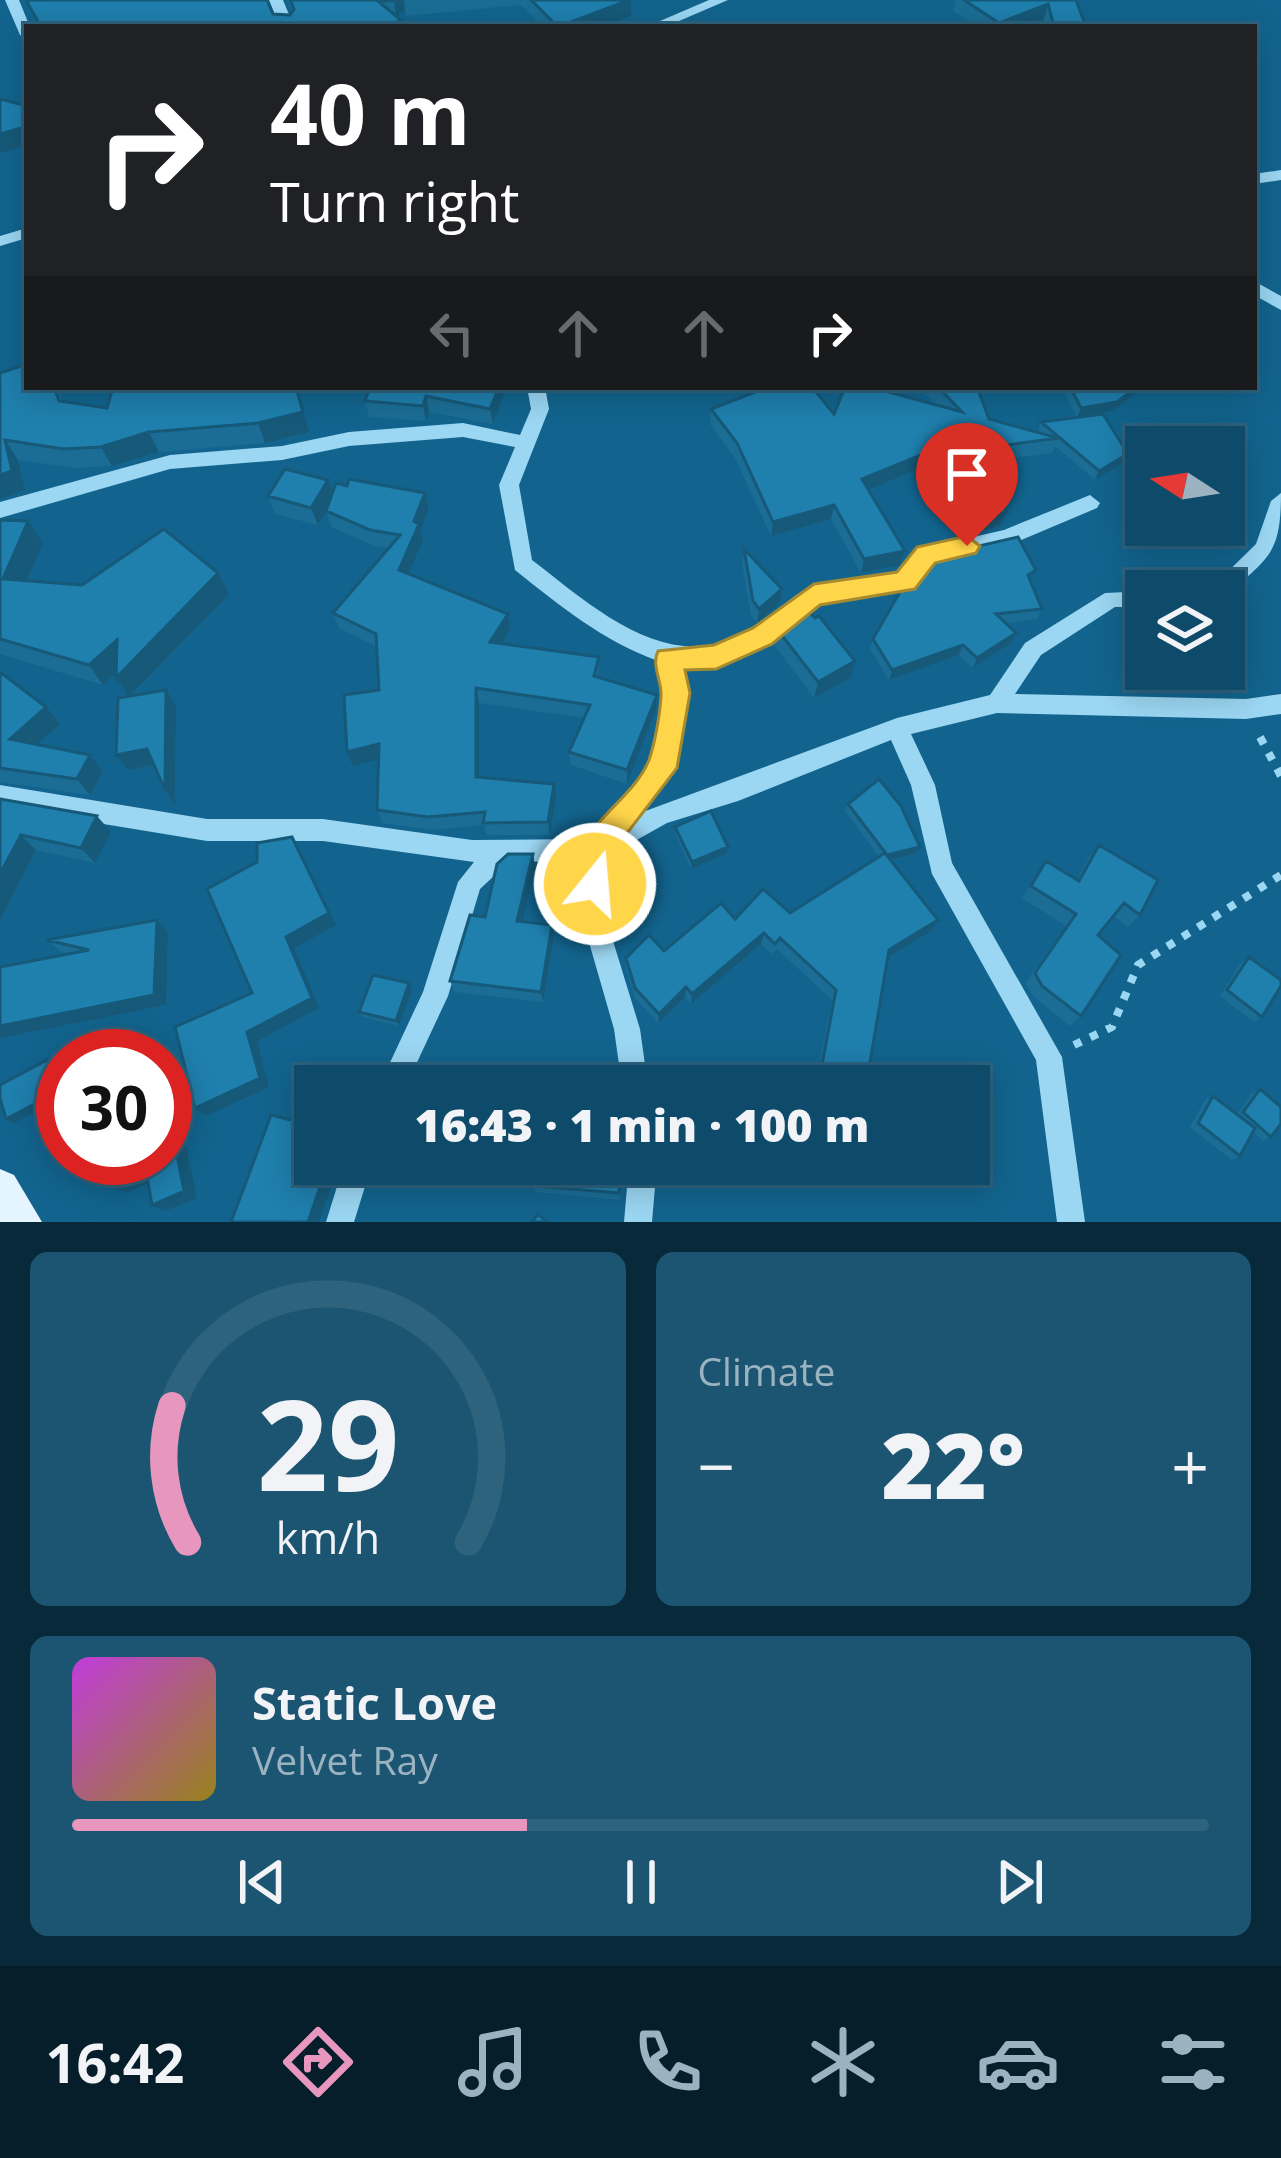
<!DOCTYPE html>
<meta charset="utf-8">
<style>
:root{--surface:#0e4b6a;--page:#1c5572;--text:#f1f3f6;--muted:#9bb3c1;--line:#2e637e;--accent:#e797bd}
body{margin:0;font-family:"Open Sans",sans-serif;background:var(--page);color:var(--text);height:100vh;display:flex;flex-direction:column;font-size:45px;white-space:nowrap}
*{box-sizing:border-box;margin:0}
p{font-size:39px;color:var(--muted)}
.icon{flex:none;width:66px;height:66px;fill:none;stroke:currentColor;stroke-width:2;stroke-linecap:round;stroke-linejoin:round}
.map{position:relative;height:1222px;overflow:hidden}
.sheet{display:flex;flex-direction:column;gap:30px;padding:30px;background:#08293a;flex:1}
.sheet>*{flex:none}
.banner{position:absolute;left:24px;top:24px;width:1233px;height:366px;border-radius:0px;box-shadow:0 6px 30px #0003,0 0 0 3px var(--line);background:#202124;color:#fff;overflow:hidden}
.needle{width:78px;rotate:282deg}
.controls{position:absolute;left:1125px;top:426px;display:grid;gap:24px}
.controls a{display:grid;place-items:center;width:120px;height:120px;border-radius:0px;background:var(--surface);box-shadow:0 6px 30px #0003,0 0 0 3px var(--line);font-size:60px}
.speed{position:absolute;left:36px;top:1029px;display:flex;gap:24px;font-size:60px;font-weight:700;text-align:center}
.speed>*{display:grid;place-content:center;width:156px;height:156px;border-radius:50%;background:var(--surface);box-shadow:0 6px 30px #0003,0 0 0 3px var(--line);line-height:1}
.speed .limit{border:18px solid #d22;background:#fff;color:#111}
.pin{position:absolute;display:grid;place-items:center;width:102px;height:102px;color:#fff;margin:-123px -51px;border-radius:50% 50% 50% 0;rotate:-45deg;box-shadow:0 0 12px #0007}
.pin .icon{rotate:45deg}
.me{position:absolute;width:132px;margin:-66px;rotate:17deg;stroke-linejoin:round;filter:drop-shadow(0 0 9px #0008)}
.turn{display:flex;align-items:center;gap:42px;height:252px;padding:0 48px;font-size:54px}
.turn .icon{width:156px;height:156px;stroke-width:2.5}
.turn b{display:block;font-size:84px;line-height:102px}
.lanes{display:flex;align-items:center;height:114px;padding:0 48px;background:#0003;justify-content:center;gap:60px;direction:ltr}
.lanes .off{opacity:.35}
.big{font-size:90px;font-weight:800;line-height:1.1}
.sheet .card{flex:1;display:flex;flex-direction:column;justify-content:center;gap:18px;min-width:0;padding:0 42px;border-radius:18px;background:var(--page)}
.sheet .dial{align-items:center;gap:0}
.dial svg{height:312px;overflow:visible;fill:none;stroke:var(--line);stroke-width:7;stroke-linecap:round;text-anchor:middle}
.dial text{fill:var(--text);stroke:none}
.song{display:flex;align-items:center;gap:36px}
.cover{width:144px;height:144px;border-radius:18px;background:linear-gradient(135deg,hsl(290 70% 55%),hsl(50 70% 35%))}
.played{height:12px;border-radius:6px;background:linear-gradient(90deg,var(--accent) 40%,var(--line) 40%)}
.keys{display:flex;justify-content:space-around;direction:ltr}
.heat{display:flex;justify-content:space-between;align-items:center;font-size:66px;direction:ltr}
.sheet .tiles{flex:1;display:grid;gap:30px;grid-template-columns:1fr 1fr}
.card:last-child{grid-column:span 2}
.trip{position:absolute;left:294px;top:1065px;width:696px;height:120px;border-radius:0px;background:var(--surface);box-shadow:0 6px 30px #0003,0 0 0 3px var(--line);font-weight:800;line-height:120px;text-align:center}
.dock{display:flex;height:192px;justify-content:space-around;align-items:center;background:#061e2a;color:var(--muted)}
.dock .icon{width:84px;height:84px}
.dock .active{color:var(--accent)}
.dock b{font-size:54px;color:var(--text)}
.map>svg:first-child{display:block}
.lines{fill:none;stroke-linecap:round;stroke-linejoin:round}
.path{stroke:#9bd6f2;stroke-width:8;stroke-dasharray:8 10;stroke-linecap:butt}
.minor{fill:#9bd6f2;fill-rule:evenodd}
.major{fill:#e5f5ff;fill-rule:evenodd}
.wall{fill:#1b6d95}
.shaded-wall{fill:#165979}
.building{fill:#1f7fad;stroke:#165979;stroke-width:3}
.route{fill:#ffd54a;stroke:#a68a30;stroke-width:3}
</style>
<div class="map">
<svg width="1281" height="1222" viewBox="0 0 1281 1222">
<rect width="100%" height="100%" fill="#12648e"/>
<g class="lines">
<path class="path" d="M1260,737L1281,776
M1074,1045L1112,1027L1138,965L1281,875"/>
<path class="minor" d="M5,0H19L30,27H27V39L20,35Z
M269,0H283L294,27H280Z
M709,0H728L665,27H646Z
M1281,170V180L1254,184V174Z
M27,228V238L0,246V236Z
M1254,281L1281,296V310L1254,295Z
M527,387H545L549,409L519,485L532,560C596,609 671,680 755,629C774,618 786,598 807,589C835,577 869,578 899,574L920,549L1004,530L1090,495L1100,503L1097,508L1014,543L933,562L912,587L823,601L769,643L726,661L680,665L686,693L673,768L640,813L897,718L990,695L1025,643L1105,593L1147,591L1146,607H1115L1041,655L1015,694L1246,699L1281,694V714L1246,719L997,713L911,734L935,785L952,863L1062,1057L1085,1222H1057L1036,1060L932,874L911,785L891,740L738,801L667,823L608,856L606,918L640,1029L648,1086H622L614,1029L582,918L584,861L509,862L480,889L448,996L406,1086H379L423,992L458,882L474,862L323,841H207L0,807V785L207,819H323L472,840L590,839L651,764L664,693L658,661C603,641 560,606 515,570L499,485L515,447L463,437L349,446L282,460L170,469L0,518V502L170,455L282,446L349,432L463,423L520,435L531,409Z
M1281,493C1281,556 1268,557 1225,597L1224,591H1208L1256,544L1271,501Z
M344,1164H372L354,1222H326Z
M629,1164H657L652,1222H624Z"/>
<path class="major" d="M0,1169L14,1175L42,1222H0Z"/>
</g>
<path class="wall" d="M24,0H267L273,14L290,15L292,12L287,0H631V16L602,27H543L521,5L406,16L405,10L397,17L402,27H39Z
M956,0H1076L1086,27H1045L1044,19L1024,27H978L953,11Z
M0,373L57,387L63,402L107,408L113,387L309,432L265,443L159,452L112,466L75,468L18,460L25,490L0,499Z
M370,387H505V392L493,424L429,412L426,421L369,417L365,401Z
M743,387H812L834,414L936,405L919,387H977L989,419L1040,433L1038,431L1041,422L1123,463L1095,480L1055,446L1052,453L997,460L995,464L991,460L979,462L1001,526L963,535L935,474L919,476L916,470L868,490L905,551L900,565L861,573L831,519L771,536L735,458L710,424L711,409L748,395Z
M1061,387H1145L1113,411L1077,417Z
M1146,472V525H1203L1195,539L1129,535L1122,499L1129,483Z
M328,480L332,493L347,486L425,493L429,509L421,529L423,540L409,574L508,614L510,629L501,643L599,657L598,677L656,710L627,784L571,765L569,752L584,718L479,703V777L556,797L550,835H487L484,825L432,830L382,823L377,810L379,759L353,766L379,690L377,647L339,628L333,613L388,548L375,546L331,527L326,510L318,525L275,514L268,496Z
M0,520L43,543L26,581L82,585L218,573L229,594L131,696L176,705L175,805L165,790L154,765L128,770L116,755L129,696L116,673L103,685L0,654Z
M744,549L782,589L780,602L757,623L751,615L742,563Z
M1030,581L1042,609L1037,619L1005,623L1016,633L1011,643L973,668L959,655L889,680L870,649L873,639Z
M777,629L851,677L814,698L774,645Z
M0,672L60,724L37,744L90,755L103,771L90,795L0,782Z
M0,799L111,832L95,863L36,850L0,920Z
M848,804L920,847L916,853L891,860L931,931L887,958L866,1086H815L832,1000L777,949L772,954L761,944L691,1004L685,997L658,1023L635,998L626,968V958L664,951L735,919L790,913L879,857L845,811Z
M675,827L727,853L691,869L675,833Z
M1099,845L1140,915L1128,927L1114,916L1098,935L1081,1016L1070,1026L1033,996L1025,983L1066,926L1022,898L1046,861L1077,879L1089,857Z
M535,866L522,921L554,936L543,1002L455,992L450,981L485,917Z
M157,920L168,932L166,1005L0,1038V967L70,954L61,952L47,940Z
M1249,957L1262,1017L1254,1022L1220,996L1241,963Z
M412,989L399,1026L363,1017L359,1012Z
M1260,1089L1271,1137L1263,1141L1253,1132L1240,1156L1232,1160L1190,1127L1205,1100L1213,1096L1237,1114L1252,1093Z
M622,1164L620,1200L536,1192L533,1186Z"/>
<path class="shaded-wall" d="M394,0H404L405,10L396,17Z
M631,0V16L602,27H558Z
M1048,4L1044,19L1024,27H997L999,23Z
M401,20L402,27H385Z
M21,128L27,145L0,153V134Z
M296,387L309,432L265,443L258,423Z
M499,387H505V392L493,424L490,409Z
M1137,387H1145L1113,411L1077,417L1081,408Z
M426,396L429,412L426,421L423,406Z
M149,432L159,452L112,466L101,447Z
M5,440L18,460L25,490L0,499V475Z
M1128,454L1123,463L1095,480L1099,471Z
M921,455L916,470L858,494L862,479Z
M328,480L334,497L318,525L311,508Z
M425,493L429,509L421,529L423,540L404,585L399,570L414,521Z
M834,505L831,519L771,536L773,522Z
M1007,512L1001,526L963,535L968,520Z
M28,521L43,543L18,600L3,579Z
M905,551L900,565L861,573L864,559Z
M218,573L229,594L129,697L116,678Z
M782,589L780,602L757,623L759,609Z
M508,614L510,629L493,657L490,642Z
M1016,633L1011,643L973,668L977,658Z
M117,640L130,660L103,685L89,665Z
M963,645L959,655L889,680L892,670Z
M855,661L851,677L814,698L818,682Z
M476,688L479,703V790L476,777Z
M166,690L176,705L175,805L165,790Z
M657,695L656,710L627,784V770Z
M46,707L60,724L25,755L10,739Z
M379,744L385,758L353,766L347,752Z
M147,749L158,764L128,770L116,755Z
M90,755L103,771L90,795L77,779Z
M554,784L556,797L550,835L548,822Z
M97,816L111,832L95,863L81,848Z
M21,835L36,850L0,920V874Z
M292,837L336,925L294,948L319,1008L257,1041L269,1087L206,1116L195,1108L286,937Z
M728,847L727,853L691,869L692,862Z
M920,847L916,853L883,862L886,856Z
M533,854L535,866L520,932L517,921Z
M157,920L168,932L166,1005L0,1038V1026Z
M938,920L931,931L883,960L889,950Z
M552,925L554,936L543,1002L541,992Z
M764,933L761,944L691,1004L692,994Z
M409,983L412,989L399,1026L396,1021Z
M686,987L685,997L658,1023L659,1014Z
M47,1060L54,1064L63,1097L14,1123L6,1119Z
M165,1093L177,1102L197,1198L165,1211L152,1205Z
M328,1164H339L319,1222H308Z
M146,1172L160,1178L126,1193L112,1187Z"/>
<path class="building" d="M26,0H267L273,14L290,15L294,9L290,0H394L379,2L401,20L386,27H41Z
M531,0H629L558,27Z
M964,0H1076L1086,27H1054L1048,4L999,23Z
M0,99L27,106V144L21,128L0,134Z
M27,364V387H54L59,401L107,408L113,387H296L303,412L258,423L149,432L101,447L64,449L5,440L12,471L0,475V373Z
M370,387H499L490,409L426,396L423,406L365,401Z
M755,387H812L834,414L845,387H870L962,412L938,387H977L989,419L1058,438L999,446L1001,450L997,446L972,449L1007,512L968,520L939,459L924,462L921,455L862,479L905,551L864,559L834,505L773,522L737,443L711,409L758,391Z
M1070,387H1137L1117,402L1081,408Z
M1103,414L1128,454L1099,471L1041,422Z
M285,469L328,480L311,508L268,496Z
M1146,472V520H1138L1129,483Z
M349,479L425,493L414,521L419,524L399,570L508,614L490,642L599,657L594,676L657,695L627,770L569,752L590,705L476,688V777L554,784L548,822L483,823L485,812L428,817L377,810L379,744L347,752L344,695L379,690L376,634L333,613L400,535L370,530L326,511L336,483L347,486Z
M0,520L28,521L3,579L82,585L164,529L218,573L116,678L117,640L89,665L0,639Z
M1018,537L1036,570L1028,575L1042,609L996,614L1016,633L977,658L963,645L892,670L873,639L905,583L919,579L939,555Z
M744,549L782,589L759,609L753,601Z
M804,607L815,618L819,616L855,661L818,682L777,629Z
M0,672L46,707L10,739L90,755L77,779L0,768Z
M166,690L165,790L147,749L116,755L118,698Z
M879,779L901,806L920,847L887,855L848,804Z
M0,799L97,816L81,848L21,835L0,874Z
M711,811L728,847L692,862L675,827Z
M292,837L329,913L286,937L312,998L247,1032L260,1078L195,1108L175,1027L252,993L207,889L257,862V843Z
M1099,845L1158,880L1140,915L1124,903L1098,935L1121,955L1081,1016L1042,986L1035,973L1076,914L1031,886L1046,861L1079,881Z
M885,853L938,920L889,950L866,1086H818L836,990L780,938L775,944L764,933L692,994L686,987L659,1014L635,988L626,958L649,935L664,951L721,903L735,919L763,889L790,913Z
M508,854H533L517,921L552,925L541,992L450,981L470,915L485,917L497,864Z
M157,920L154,995L0,1026V967L89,950L47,940Z
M1249,957L1281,980V986L1262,1017L1227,990Z
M373,975L409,983L396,1021L359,1012Z
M47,1060L57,1092L6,1119L0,1098V1085Z
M531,1082L583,1086H531Z
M1260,1089L1281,1107V1124L1271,1137L1243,1112Z
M165,1094L184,1191L152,1205L146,1172L112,1187L109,1158H165Z
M1213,1096L1255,1128L1240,1156L1198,1123Z
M271,1115L315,1126V1164H328L308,1222H231Z
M536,1164H621L619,1193L533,1186Z
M538,1214L547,1222H532Z"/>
<path class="route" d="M967,536L980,546L976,553L935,563L915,589L820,605L772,644L716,669L685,670L690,693L677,768L611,854L606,895L595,899L584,895C557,833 630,808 649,760C655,743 660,714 661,696C662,680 651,666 658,651L714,645L753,628L814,584L897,572L917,547Z"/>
</svg>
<div class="controls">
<a><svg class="needle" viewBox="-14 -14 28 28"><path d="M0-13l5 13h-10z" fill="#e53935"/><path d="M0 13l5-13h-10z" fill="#9bb3c1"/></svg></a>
<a><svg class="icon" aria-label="layers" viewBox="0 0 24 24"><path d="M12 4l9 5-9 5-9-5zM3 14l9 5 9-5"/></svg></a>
</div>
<div class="speed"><div class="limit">30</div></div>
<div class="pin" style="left:967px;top:546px;background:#d93025"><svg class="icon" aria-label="arrive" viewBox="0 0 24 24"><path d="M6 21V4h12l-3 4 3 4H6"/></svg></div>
<svg class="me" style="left:595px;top:884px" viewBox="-20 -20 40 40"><circle r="17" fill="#ffd54a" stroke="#fff" stroke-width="3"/><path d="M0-11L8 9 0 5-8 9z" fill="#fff"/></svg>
<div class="trip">16:43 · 1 min · 100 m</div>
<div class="banner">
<div class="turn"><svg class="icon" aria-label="right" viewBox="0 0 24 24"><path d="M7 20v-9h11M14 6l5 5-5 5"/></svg><div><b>40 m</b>Turn right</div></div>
<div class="lanes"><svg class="icon off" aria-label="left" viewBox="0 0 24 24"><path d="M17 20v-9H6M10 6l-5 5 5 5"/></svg><svg class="icon off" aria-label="ahead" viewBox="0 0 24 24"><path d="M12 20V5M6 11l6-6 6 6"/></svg><svg class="icon off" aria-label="ahead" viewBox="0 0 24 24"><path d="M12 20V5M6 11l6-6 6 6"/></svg><svg class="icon" aria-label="right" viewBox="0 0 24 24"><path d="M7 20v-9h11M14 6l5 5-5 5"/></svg></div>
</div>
</div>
<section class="sheet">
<div class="tiles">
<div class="card dial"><svg viewBox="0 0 100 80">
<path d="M14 69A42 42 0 1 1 86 69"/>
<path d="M14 69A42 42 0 0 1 10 34" stroke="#e797bd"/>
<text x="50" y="56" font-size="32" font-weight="700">29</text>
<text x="50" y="72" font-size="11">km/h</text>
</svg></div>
<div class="card"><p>Climate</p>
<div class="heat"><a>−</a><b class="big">22°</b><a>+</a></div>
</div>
<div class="card">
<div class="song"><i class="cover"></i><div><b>Static Love</b><p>Velvet Ray</p></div></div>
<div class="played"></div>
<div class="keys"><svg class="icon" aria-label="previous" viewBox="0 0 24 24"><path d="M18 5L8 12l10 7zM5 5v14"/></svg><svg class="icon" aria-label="pause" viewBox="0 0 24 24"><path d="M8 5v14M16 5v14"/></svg><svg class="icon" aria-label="next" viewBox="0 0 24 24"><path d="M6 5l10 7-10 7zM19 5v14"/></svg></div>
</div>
</div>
</section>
<nav class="dock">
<b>16:42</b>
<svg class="icon active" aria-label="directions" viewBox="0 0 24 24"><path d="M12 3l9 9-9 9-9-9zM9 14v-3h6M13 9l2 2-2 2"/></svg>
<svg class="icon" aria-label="music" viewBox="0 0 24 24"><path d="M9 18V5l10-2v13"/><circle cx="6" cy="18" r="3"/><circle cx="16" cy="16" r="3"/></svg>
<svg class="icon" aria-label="phone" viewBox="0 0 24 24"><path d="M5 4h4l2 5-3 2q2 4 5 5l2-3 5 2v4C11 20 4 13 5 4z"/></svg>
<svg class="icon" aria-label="climate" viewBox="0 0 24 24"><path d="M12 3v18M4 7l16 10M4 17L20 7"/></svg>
<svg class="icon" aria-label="car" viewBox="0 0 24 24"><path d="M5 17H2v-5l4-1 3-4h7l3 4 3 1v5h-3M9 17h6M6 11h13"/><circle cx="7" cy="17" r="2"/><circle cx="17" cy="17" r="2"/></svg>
<svg class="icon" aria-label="filters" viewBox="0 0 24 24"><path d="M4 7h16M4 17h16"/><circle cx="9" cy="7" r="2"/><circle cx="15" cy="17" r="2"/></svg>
</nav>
